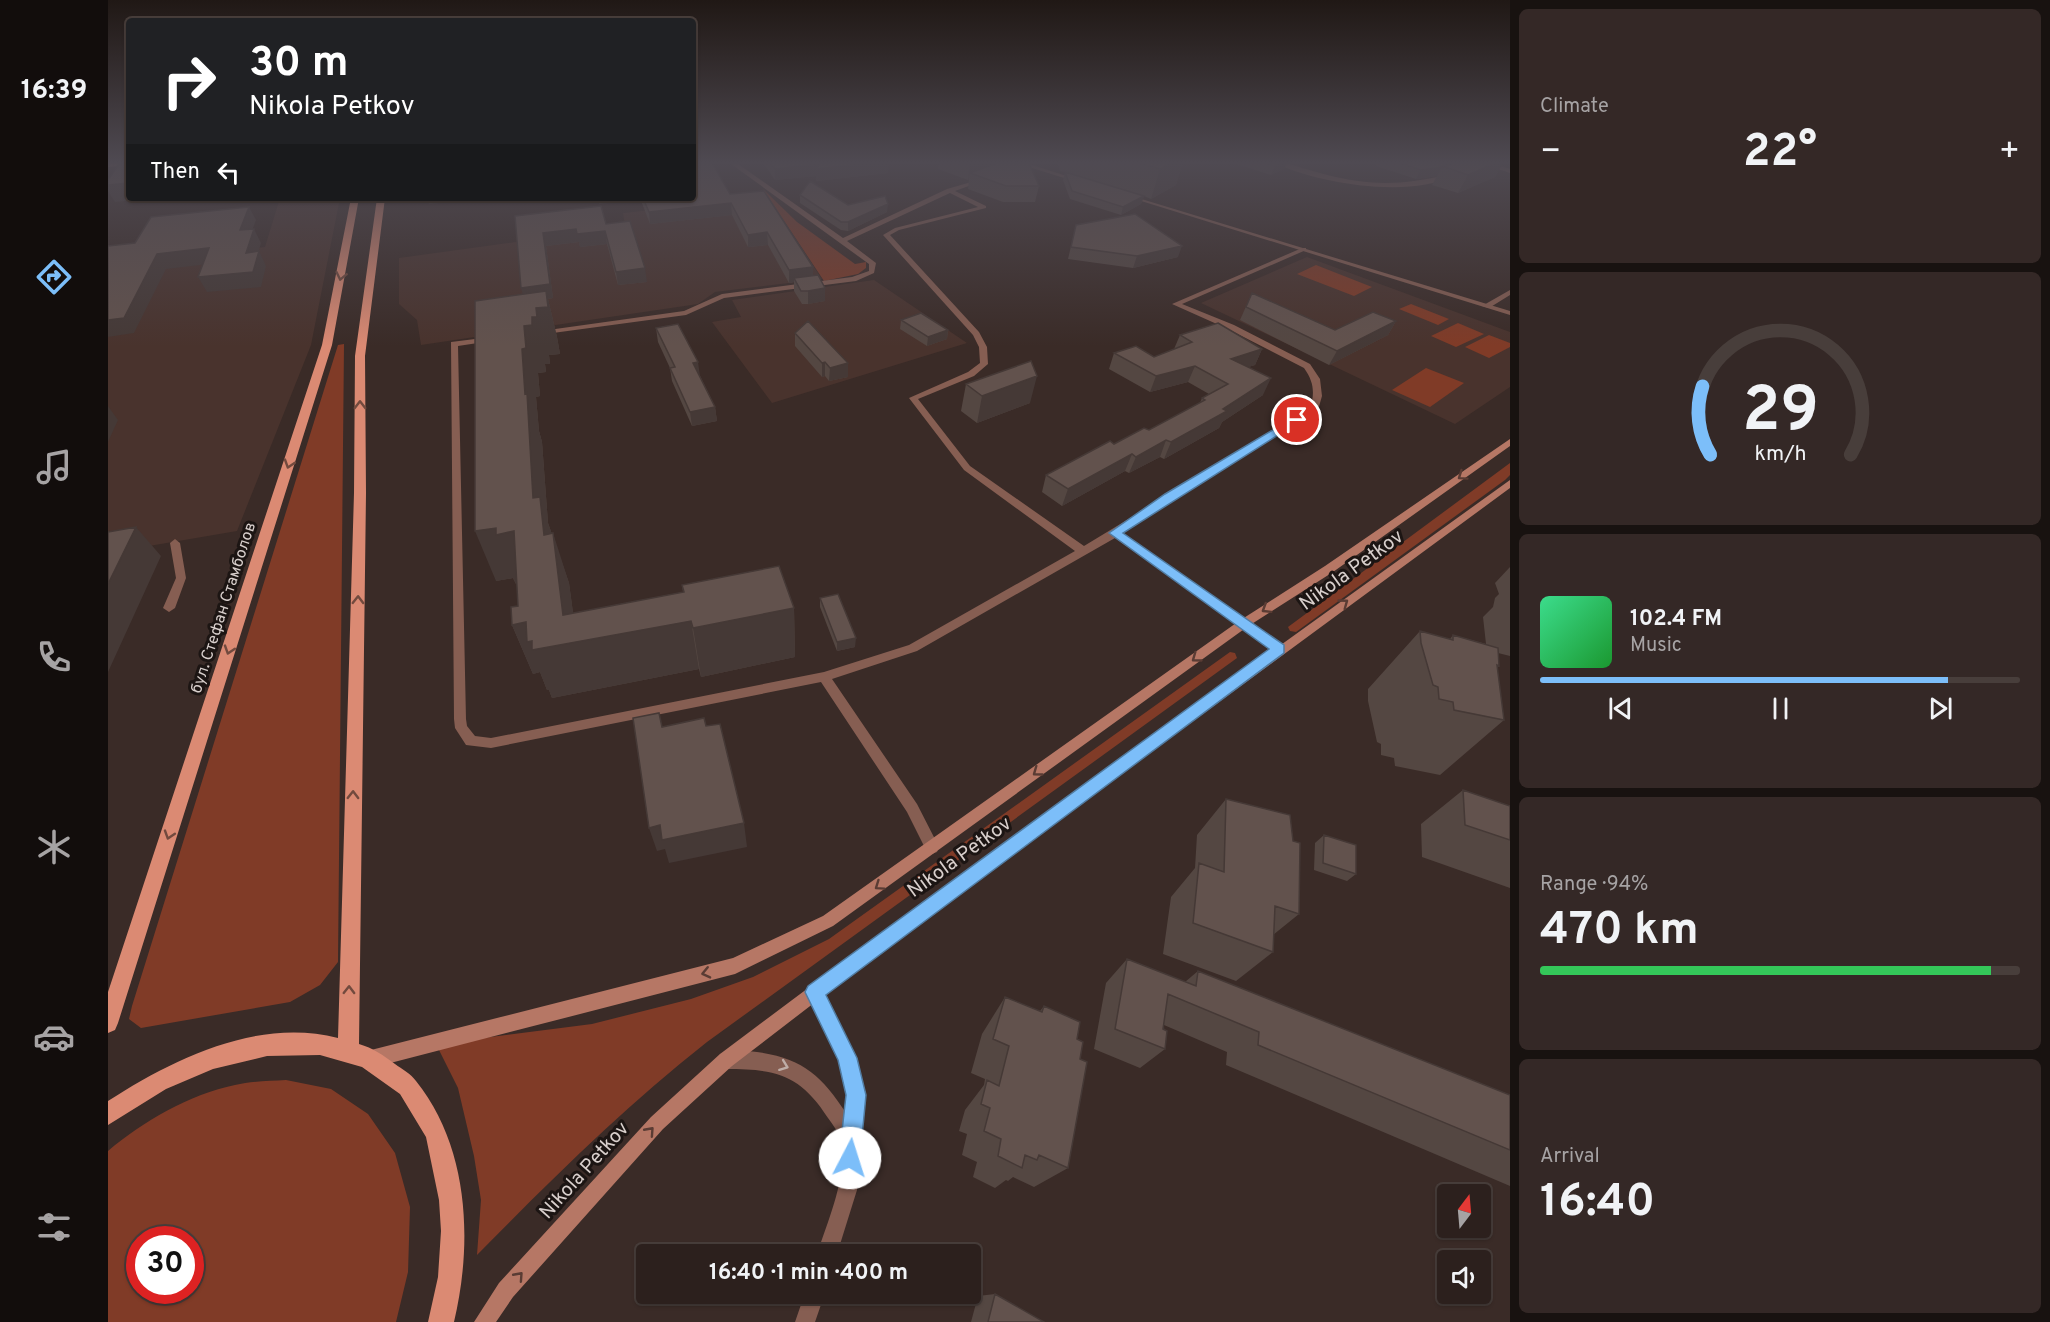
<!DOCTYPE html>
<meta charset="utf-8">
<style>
:root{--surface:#2c201d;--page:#342826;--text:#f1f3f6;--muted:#a6a3a4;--line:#483e3b;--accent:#7cbef9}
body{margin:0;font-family:Overpass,sans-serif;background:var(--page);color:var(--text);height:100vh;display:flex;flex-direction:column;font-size:22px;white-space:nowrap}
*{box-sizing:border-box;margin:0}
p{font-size:20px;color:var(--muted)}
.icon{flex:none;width:33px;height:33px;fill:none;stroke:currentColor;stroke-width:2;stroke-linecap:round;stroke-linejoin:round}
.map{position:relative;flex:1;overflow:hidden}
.drawer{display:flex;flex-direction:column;gap:9px;padding:9px;background:#181210;width:540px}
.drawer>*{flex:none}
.guide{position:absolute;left:18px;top:18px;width:570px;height:183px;border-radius:6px;box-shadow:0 2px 4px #0004,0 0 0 2px var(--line);background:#202124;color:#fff;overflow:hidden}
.needle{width:39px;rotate:16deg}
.buttons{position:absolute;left:1329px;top:1184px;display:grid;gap:12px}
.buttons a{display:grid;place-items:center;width:54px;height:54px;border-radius:6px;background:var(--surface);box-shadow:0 2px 4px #0004,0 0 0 2px var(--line);font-size:30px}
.speed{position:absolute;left:18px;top:1226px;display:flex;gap:12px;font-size:30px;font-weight:700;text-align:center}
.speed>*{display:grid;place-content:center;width:78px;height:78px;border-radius:50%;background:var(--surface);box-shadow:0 2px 4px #0004,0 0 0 2px var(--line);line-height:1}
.speed .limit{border:9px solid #d22;background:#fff;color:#111}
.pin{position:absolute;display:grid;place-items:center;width:51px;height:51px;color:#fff;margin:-26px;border:3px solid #fff;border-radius:50%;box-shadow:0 2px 6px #0007}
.me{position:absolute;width:66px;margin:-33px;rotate:5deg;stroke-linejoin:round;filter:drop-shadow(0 0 4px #0008)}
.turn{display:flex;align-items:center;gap:21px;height:126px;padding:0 24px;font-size:27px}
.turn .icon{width:78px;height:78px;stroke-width:2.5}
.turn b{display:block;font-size:42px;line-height:51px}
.then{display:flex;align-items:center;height:57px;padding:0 24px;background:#0003;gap:12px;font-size:22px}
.big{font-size:45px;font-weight:700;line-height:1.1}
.drawer .tile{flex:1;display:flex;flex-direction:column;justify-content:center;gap:9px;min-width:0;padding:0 21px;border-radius:9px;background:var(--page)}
.drawer .dial{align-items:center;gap:0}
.dial svg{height:156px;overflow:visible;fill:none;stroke:var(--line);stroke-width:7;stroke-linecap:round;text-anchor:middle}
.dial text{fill:var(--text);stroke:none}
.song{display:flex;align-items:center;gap:18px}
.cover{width:72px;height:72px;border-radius:9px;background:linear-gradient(135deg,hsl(150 70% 55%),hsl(130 70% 35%))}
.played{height:6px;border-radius:3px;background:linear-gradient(90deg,var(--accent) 85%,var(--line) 85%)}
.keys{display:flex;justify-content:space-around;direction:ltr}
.heat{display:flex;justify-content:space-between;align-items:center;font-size:33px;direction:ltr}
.charge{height:9px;border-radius:4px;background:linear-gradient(90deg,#34c759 94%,var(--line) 0)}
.trip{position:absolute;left:528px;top:1244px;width:345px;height:60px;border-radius:6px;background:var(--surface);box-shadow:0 2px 4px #0004,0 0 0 2px var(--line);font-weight:700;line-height:60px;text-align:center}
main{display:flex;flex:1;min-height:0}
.menu{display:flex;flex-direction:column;width:108px;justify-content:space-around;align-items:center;background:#120d0c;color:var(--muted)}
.menu .icon{width:42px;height:42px}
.menu .on{color:var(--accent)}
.menu b{font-size:27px;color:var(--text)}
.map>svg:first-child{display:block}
.built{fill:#49332d}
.green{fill:#803b27;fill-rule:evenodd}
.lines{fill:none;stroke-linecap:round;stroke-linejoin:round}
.minor{fill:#865e52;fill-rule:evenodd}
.tertiary{fill:#865e52;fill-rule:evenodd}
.secondary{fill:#b67765;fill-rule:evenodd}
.primary{fill:#db8a73;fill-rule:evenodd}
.wall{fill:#544742}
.shaded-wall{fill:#453936}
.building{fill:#62524d;stroke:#453936;stroke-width:1.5}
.oneway{stroke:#724a3e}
.oneway2{stroke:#5a3c34}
.oneway3{stroke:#bfada7}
.route{fill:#7cbef9;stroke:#517ca2;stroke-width:1.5}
.labels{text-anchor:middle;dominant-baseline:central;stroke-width:6;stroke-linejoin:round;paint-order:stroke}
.street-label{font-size:16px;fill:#d8cfcc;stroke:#1c1513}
.near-street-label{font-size:20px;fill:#d8cfcc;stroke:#1c1513}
</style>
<main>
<nav class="menu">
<b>16:39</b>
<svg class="icon on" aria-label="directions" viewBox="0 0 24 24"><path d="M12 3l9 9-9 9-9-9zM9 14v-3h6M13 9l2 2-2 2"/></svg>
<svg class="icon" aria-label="music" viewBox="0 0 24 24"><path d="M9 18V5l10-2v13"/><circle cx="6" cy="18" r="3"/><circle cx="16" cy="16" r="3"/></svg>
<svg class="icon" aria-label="phone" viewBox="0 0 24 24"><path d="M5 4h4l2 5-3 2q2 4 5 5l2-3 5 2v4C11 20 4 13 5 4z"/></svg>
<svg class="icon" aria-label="climate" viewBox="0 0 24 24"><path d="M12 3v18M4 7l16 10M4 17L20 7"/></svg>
<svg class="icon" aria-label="car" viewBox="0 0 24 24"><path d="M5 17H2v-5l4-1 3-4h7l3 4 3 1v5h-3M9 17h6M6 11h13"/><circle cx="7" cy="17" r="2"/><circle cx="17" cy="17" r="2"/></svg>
<svg class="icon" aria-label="filters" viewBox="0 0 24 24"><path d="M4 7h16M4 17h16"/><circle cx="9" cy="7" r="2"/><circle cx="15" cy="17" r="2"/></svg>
</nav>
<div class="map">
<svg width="1402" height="1322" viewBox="0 0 1402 1322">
<rect width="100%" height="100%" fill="#3a2b27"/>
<path class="built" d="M172,198H232L203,345L129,531L0,553V265L157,247Z
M660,198L714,279L607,292L590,304L313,345L309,320L291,304V258L408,242L518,232L515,213Z
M1199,257L1402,332V387L1347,424L1093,303Z
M766,280L859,343L664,403L604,322L633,317L624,300Z"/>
<path class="green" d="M655,189L689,222L747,264L758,262V268L750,274L716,281Z
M1208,265L1264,287L1246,296L1189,274Z
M1303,304L1341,319L1330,325L1291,309Z
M1350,323L1376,334L1348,347L1323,336Z
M1381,335L1402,343V347L1381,358L1357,347Z
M236,344L230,962L212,985L182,1002L33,1028L21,1019L24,1006L230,345Z
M1318,368L1356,383L1322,407L1284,390Z
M1402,463V475L1397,480L1188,632L1182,631L1180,627Z
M1122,652L1127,653L1129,658L599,1042C514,1109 444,1179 369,1255L373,1200L366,1156L350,1088L328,1044L484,1024L583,999L645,977L721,939Z
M178,1080L223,1089L260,1114L287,1153L302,1207L300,1272L288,1322H0V1151C34,1122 82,1094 127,1085C143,1081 161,1081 178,1080ZM32,1239H82V1290H32Z"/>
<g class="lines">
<path class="minor" d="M619,161H626L735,238L839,189L877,178V180L847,191L878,206V208L791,230L782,235L871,332L879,347L880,364L866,376L810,399L862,466L976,546L1202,409C1207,393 1206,382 1196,368L1120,329L1064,304L1194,248H1198V250L1074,304L1126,325L1202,364L1212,379L1214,396L1210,410L1064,499L1014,533L1175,646L1177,649L1175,652H1167L1007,538L809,651L724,679L809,804L831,847L829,852L824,854L819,852L799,812L713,682L383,748L358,745L347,728L346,719L343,342L383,337L387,339L383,341L350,346L358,719L359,726L367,736L383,738L716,672L801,645L967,551L856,470L801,398L860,372L872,363L871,347L865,335L775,235L787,228L870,207L842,193L739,241L768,263L766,273L748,281L616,298L578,315L430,335L429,333L433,331L576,311L614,294L744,277L761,271V264Z
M1162,161H1172C1238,182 1273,191 1342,174L1345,176C1299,199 1207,183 1162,161Z
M1402,290V295L1381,308L1374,306Z
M67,539L72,543L78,578L67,608L61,612L55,608L68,578L62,543Z
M706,984L712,986L749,1058L757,1095L749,1190L729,1254H709C720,1221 737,1181 735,1146C734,1137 725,1125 720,1118C692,1074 667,1069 618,1069L612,1066L609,1060L612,1054C623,1049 637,1051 649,1052C694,1058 714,1076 738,1113C742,1063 716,1036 698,992L700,986Z
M697,1293H717L707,1322H687Z"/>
<path class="tertiary" d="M902,161H912L974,181L969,182Z
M1367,161H1377L1402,169V173Z
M1017,194L1402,311V315L1017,196Z"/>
<path class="secondary" d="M21,161V165L0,167V163Z
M1402,439V446L1225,572L1139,627L725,926L627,974L263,1068L257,1065L254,1059L257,1053L263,1050L625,958L715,916L1131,621L1217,566Z
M1402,480V488L805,927L624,1066L555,1129L405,1297L388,1322H366L391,1283L543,1117L612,1054L795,917Z"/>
<path class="primary" d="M243,198H251L224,345L10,1023L7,1030L0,1033V992L214,345Z
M269,198H277L257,356L258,493L251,1044C265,1048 275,1055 287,1064C294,1069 303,1074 308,1081C361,1147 365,1242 346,1322H320L330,1277L333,1231L331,1200L318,1137L292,1094L254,1067L212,1055L159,1056L105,1069L58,1089L0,1125V1101C65,1059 150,1017 230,1038L246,493L247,356Z"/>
</g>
<path class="wall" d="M654,161H780V173L708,181V176L667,180Z
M831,161H887V164L931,186L927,202H895L860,189L861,179L860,180L830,169Z
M949,161H1075L1068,185L1043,199L1036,196L1033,204L1013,215L962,199L955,180L957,172L952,171Z
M1119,161H1179L1176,169L1163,175Z
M1270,161H1396L1387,177L1350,193L1324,185L1329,176L1308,179L1268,166Z
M622,194L717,288V301L700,304H694L686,291V282L681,283L660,245L640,247L624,215L542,224L532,198H585Z
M692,195L740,205L779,212L740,231L733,230L692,203Z
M407,216L498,224L539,282L510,285L499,244L472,247L471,242L438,246L445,298L440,299L449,337L452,354L441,355L442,364H437L438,372L430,373L432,396L428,397L431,431L434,442L440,523L461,583L465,613L575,592L574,585L686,608L687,657L593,677L591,669L444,698L441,690H439L432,672L425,674L404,625L410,606L409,584H408L405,578L388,581L415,294Z
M968,225L1070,257L1025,268L960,259Z
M1144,293L1227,330L1288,321L1280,335L1221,365L1132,320Z
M793,320L840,330L839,339L819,346L792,329Z
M548,328L592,376L607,407L609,421L584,426L564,381L562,368L550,342Z
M687,333L740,363V377L721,381L717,376L714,377L687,346Z
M1072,335L1154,349L1147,365L1140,367L1155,395L1114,422L1111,428L1056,459L1052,457L1021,473L1017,471L954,506L934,492L938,475L1006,444L1041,430L1092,403L1094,398L1101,394L1080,382L1042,392L1001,369L1006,353L1046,357L1066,349Z
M858,384L922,403L869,423L853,411Z
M1402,567V656L1390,653L1391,666L1389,668L1396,720L1332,775L1287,766L1286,758L1273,755V744L1269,742L1260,701V689L1312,631L1342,639L1345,635L1378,644L1375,617L1385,607L1387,598L1391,594L1387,583Z
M712,598L747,647L729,651L712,607Z
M1355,790L1402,806V888L1314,857L1313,824Z
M1118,799L1191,914L1165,935V952L1128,981L1055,954L1063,897L1087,868L1089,835Z
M1216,835L1248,874L1239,881L1206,870L1207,843Z
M1019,959L1077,982L1090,971L1402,1095V1186L1118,1065L1119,1052L1056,1025L1057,1049L1032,1068L986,1049L998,983Z
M897,997L932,1011L936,1006L969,1039L972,1059L960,1168L926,1187L905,1177L900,1181L898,1180L887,1188L865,1177L869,1162L854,1155L859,1134L851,1131L857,1110L876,1085L877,1079L863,1073L874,1034Z
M887,1294L936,1322H863L870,1296Z"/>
<path class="shaded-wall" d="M781,161L780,173L708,181V176L667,180V169L712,164Z
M862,161H887L885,171L862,173L861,179L860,180Z
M1067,161H1075L1068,185L1043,199L1052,169Z
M1176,161H1179L1176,169L1163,175L1167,166Z
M1392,161H1396L1387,177L1350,193L1360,175Z
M1334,167L1329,176L1308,179L1313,170Z
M21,183V198H48L7,202L0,191V185Z
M1036,196L1033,204L1013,215L1015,207Z
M319,198H340V202L321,204Z
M490,198H517V201L491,204Z
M623,203L624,215L542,224L541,212Z
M780,204L779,212L740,231V222Z
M141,207L148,220L139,244L132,230Z
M146,229L153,243L146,267L138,253Z
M468,229L497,231L499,244L472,247L471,242L438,246L445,298L440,299L449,337L452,354L441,355L442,364H437L438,372L430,373L432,396L428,397L431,431L434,442L440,523L446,540L445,533L461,583L469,642L583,621L591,669L444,698L441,690H439L432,672L425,674L404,625L455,615L436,535L425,498L414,349L416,326L424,317L428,308L417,302L413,288L435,233Z
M659,232L660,245L640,247V235Z
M1074,246L1070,257L1025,268L1029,256Z
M101,248L109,263L58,269L26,333L0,337V320L49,254Z
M151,251L158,266L153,287L99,292L90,277Z
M705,267V280L686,278V282L681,283V270Z
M537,268L539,282L510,285L508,272Z
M717,288V301L700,304V291Z
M1288,321L1280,335L1221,365L1229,351Z
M840,330L839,339L819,346L820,337Z
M1154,349L1147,365L1115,375L1123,359Z
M590,362L592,376L585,363Z
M717,362V376L714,377V363Z
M740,363V377L721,381L722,368Z
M1087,366L1080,382L1042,392L1048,376Z
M929,376L922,403L869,423L874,396Z
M1163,378L1155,395L1114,422L1111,428L1056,459L1063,442Z
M0,406L10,420L0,442Z
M607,407L609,421L584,426L582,412Z
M1058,440L1052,457L1021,473L1028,457Z
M1024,454L1017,471L954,506L960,489Z
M28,527L53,556L0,672V584Z
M388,528L406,531L425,581L408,584L405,578L388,581L367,531Z
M686,608L687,657L593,677L585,628Z
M748,638L747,647L729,651V642Z
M636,823L639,847L561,863L557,849L549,851L541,828L552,825Z"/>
<path class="building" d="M13,161H21V183L0,185V180Z
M585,161H603L622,194L656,191L705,267L681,270L659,232L640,235L623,203L541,212L535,198H585Z
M661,161H781L708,169L712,164L667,169Z
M894,161H920L931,186H898L862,173Z
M1025,161H1067L1052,169Z
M1151,161H1176L1167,166Z
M1286,161H1351L1335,167L1313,170Z
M1351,161H1392L1360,175L1334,166Z
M957,172L1036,196L1015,207L964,191Z
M702,181L740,205L777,196L780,204L740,222H733L692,195Z
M493,206L498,224L522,221L537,268L508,272L497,231L469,234L468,229L435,233L442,284L413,288L407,216Z
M141,207L132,230L146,229L138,253L151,251L145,272L90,277L101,248L49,254L16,318L0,320V246L27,243L43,217Z
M1027,214L1074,246L1029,256L963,247L968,225Z
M710,275L717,288L700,291H693L686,278Z
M438,291L440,307L428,308L429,317H424V325L416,326L418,348L414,349L417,394L419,393L425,498L432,497L436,535L445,533L455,615L576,592L574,585L671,566L686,608L585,628L583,621L424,650V641L419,642L418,622L404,625L403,607L410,606L406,531L388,535V528L367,531V301Z
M1144,293L1227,330L1265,312L1288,321L1229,351L1138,307Z
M813,313L840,330L820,337L793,320Z
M700,321L740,363L722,368L717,362L714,363L687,333Z
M1110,323L1154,349L1123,359L1163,378L1115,409L1119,411L1063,442L1058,440L1028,457L1024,454L960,489L938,475L1002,441L1006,444L1036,428L1041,430L1097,400L1094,398L1120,384L1087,366L1048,376L1006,353L1028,346L1046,357L1084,342L1072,335Z
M570,324L590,362L585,363L607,407L582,412L562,368L567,367L548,328Z
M923,361L929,376L874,396L858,384Z
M28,527L0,584V532Z
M730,594L748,638L729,642L712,598Z
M1312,631L1345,640V635L1390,648L1391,666L1389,665L1396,720L1346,710L1345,702L1331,699L1330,687L1325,685L1313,643Z
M551,713L554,727L596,718L598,726L612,724L636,823L554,840L552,825L541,828L525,718Z
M1355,790L1402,806V840L1357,825Z
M1118,799L1182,815L1185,841L1192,843L1191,914L1167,906L1165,952L1085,923L1091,863L1116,872Z
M1216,835L1248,845V874L1215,863Z
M1019,959L1088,986L1090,971L1402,1095V1150L1150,1045L1151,1032L1060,994L1055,1029L1059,1031L1057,1049L1007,1029Z
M897,997L934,1012L936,1006L972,1022L969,1039L975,1042L972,1059L979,1062L960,1168L931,1155L929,1160L917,1155L914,1168L890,1156L893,1139L876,1131L882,1108L873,1104L879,1080L891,1086L901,1046L885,1039Z
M887,1294L936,1322H880Z"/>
<defs><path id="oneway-chevron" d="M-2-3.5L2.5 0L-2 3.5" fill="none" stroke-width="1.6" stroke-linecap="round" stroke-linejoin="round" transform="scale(1.5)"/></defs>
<g class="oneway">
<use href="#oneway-chevron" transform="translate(233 276) rotate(102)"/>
<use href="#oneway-chevron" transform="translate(252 405) rotate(-90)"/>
<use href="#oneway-chevron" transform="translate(181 464) rotate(108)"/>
<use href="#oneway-chevron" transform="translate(250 600) rotate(-89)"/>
<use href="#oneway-chevron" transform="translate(121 650) rotate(108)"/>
<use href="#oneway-chevron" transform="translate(245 795) rotate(-89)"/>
<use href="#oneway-chevron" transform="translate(61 835) rotate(108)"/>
<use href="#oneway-chevron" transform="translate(241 990) rotate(-89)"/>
</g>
<g class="oneway2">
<use href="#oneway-chevron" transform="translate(1354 476) rotate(145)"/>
<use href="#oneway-chevron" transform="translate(1236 603) rotate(-36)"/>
<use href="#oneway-chevron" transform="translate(1158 609) rotate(148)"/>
<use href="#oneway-chevron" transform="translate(1088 658) rotate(144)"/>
<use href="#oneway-chevron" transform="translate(929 772) rotate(144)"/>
<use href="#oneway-chevron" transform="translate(771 886) rotate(145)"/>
<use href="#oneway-chevron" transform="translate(598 973) rotate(167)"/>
<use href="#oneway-chevron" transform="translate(542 1131) rotate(-48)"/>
<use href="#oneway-chevron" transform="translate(411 1276) rotate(-48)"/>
</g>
<use class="oneway3" href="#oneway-chevron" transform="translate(676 1066) rotate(21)"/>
<linearGradient id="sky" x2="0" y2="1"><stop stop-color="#201815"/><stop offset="0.47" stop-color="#4f4a52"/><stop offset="1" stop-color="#4f4a52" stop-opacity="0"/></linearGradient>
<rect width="1402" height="346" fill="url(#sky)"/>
<path class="route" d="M1185,418L1194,420L1015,533L1176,645V653L718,995L749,1058L758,1095L752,1158L749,1165L742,1168L734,1165L731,1158L738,1095L730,1060L697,992L700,986L1161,649L1001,533L1057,494Z"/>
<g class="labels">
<g class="street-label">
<text transform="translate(116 608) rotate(-72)">бул. Стефан Стамболов</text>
</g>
<g class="near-street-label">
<text transform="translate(1244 571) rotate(-36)">Nikola Petkov</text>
<text transform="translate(852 858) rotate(-36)">Nikola Petkov</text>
<text transform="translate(477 1171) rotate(-48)">Nikola Petkov</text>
</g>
</g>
</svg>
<div class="buttons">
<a><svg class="needle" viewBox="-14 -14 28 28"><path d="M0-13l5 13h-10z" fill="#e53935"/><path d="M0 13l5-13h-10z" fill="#a6a3a4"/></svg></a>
<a><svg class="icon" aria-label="sound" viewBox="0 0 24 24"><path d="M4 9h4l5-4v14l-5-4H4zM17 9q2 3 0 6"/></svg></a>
</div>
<div class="speed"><div class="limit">30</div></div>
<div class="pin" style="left:1189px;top:420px;background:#d93025"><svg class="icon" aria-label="arrive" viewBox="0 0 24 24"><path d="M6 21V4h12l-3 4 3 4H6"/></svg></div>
<svg class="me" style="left:742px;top:1158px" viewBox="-20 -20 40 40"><circle r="19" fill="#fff"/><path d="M0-13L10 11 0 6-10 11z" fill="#7cbef9"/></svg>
<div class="trip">16:40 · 1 min · 400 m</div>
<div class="guide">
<div class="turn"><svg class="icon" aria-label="right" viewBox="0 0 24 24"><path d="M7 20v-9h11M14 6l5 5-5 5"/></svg><div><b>30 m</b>Nikola Petkov</div></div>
<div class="then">Then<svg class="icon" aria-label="left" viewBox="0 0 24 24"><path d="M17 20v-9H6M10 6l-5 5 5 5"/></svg></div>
</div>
</div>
<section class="drawer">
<div class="tile"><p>Climate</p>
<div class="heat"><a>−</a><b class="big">22°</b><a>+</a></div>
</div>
<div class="tile dial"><svg viewBox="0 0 100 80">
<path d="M14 69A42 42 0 1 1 86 69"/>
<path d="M14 69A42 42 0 0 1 10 34" stroke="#7cbef9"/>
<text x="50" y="56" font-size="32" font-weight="700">29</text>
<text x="50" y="72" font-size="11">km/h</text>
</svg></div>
<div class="tile">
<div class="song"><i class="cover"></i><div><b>102.4 FM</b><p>Music</p></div></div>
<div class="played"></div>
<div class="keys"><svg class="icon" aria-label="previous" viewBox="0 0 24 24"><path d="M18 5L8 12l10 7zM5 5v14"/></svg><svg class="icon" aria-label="pause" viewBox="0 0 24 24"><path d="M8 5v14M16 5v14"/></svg><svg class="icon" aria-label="next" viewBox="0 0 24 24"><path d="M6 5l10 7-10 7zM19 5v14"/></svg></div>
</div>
<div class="tile"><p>Range · 94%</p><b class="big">470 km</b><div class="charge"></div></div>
<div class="tile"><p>Arrival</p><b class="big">16:40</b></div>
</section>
</main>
